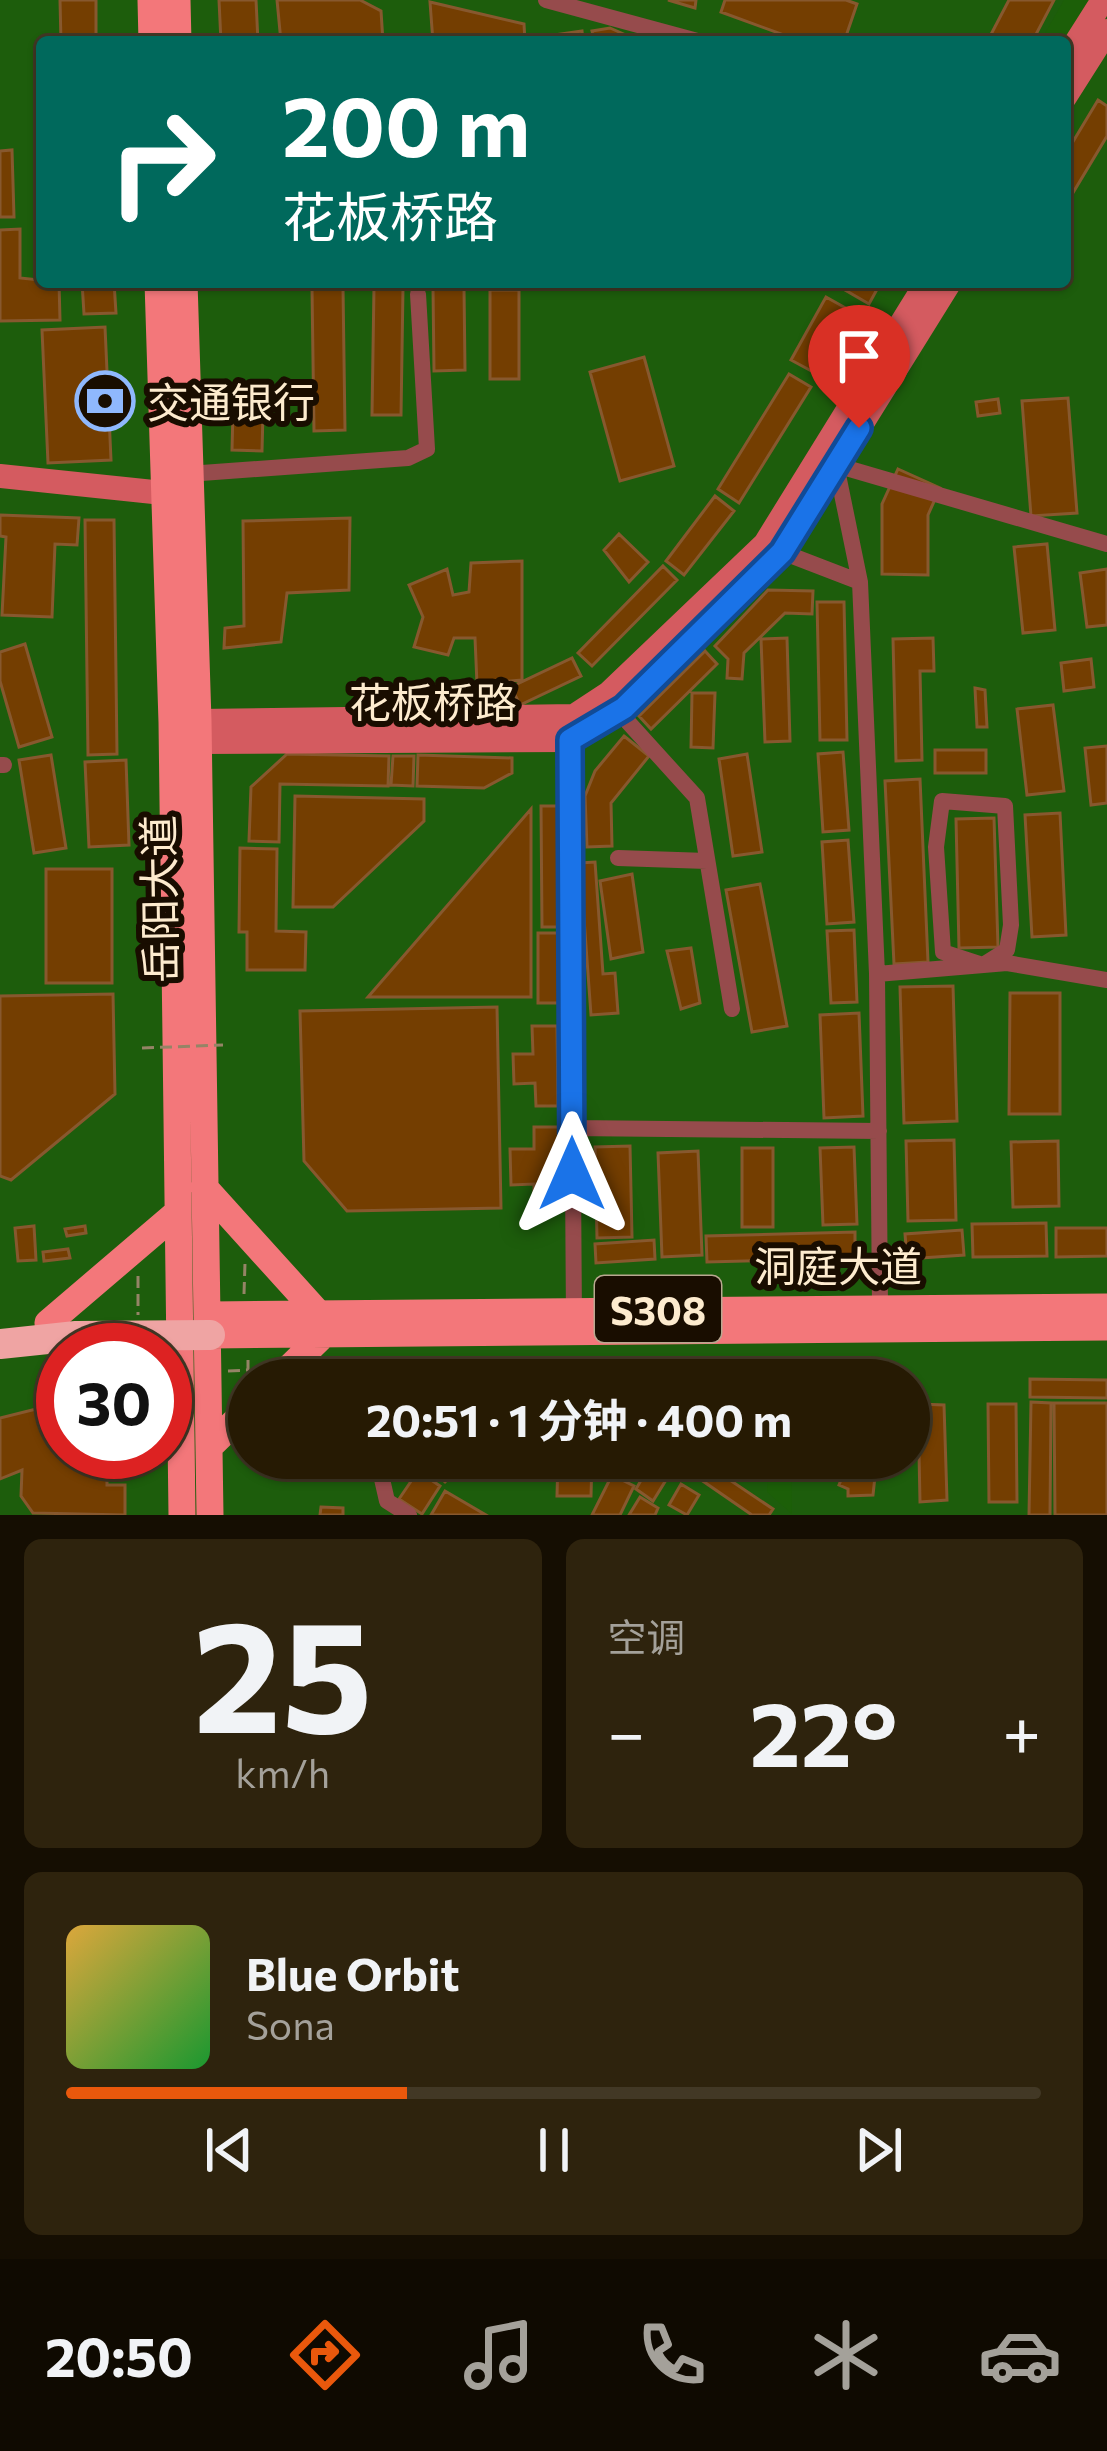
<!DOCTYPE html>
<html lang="zh">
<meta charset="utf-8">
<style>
:root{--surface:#261a03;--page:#2e230d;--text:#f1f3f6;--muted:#a4a19a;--line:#423825;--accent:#ea580c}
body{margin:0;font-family:Commissioner,"Noto Sans SC",sans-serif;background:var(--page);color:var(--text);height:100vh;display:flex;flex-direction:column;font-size:45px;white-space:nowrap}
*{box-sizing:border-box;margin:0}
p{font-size:39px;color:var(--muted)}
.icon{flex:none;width:66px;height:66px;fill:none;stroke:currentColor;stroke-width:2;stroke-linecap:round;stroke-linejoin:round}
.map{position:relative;height:1515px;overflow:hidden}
.drawer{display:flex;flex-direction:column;gap:24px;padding:24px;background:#150e02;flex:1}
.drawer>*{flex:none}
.banner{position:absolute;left:36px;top:36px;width:1035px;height:252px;border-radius:12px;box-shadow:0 3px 9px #0004,0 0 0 3px var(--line);background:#00695c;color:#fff;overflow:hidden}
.speed{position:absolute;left:36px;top:1323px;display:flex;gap:24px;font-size:60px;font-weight:700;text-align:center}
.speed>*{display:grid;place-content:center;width:156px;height:156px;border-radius:50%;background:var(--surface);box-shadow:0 3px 9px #0004,0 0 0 3px var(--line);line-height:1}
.speed .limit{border:18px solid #d22;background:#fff;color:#111}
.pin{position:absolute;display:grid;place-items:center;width:102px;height:102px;color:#fff;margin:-123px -51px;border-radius:50% 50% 50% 0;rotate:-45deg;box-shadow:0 0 12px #0007}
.pin .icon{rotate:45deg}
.me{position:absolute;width:132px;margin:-66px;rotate:0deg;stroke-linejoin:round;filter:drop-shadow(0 0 9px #0008)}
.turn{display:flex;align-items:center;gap:42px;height:252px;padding:0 48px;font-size:54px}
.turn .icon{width:156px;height:156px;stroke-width:2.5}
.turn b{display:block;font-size:84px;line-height:102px}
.big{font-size:90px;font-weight:700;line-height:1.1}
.drawer .card{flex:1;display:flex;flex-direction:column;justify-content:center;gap:18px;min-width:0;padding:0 42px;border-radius:18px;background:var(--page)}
.drawer .dial{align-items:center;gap:0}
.dial b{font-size:156px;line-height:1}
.song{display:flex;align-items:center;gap:36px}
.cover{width:144px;height:144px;border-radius:18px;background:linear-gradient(135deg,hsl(40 70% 55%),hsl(130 70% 35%))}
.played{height:12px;border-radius:6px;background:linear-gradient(90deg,var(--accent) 35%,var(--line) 35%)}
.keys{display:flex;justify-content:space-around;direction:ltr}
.heat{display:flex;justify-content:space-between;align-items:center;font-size:66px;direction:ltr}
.drawer .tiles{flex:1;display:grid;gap:24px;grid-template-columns:1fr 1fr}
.card:last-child{grid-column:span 2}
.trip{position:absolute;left:228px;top:1359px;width:702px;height:120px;border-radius:60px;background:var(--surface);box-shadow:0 3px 9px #0004,0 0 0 3px var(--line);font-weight:700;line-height:120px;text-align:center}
.menu{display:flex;height:192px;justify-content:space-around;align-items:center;background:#0f0a01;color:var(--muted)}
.menu .icon{width:84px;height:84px}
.menu .on{color:var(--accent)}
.menu b{font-size:54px;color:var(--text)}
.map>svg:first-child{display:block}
.green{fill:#1d5d0c;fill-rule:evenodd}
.forest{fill:#1c5f08}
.building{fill:#743e01;stroke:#87582e;stroke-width:3}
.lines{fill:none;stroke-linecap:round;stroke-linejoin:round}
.path{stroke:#958466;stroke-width:3;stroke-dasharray:12 6;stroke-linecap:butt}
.street{stroke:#964b4c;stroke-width:16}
.secondary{stroke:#d45b60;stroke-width:24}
.primary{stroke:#f3777a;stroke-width:27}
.highway{stroke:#efa4a3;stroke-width:30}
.path-bridge{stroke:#958466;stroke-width:3;stroke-dasharray:12 6;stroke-linecap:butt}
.route-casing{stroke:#114b97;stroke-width:30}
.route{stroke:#1a73e8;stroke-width:21}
.labels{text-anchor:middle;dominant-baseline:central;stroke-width:12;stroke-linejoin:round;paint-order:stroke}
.shield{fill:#190d00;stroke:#b9a890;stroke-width:3}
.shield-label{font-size:39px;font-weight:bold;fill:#fdebce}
.poi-label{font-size:42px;fill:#fdebce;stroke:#190d00;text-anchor:start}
.street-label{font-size:42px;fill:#fdebce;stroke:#190d00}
</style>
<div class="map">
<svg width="1107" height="1515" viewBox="0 0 1107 1515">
<rect width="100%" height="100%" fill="#332304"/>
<path class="green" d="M0,0H1107V1515H0ZM42,42H1065V282H42ZM63,1350H165V1452H63ZM249,1380H909V1458H249Z"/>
<path class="forest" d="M1064,0H1100L1065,42H1040Z
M768,1458H791L792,1514L767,1492Z"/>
<path class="building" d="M60,0H96V42H61Z
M219,0H256L258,42H221Z
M277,0H360L381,11L383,42H281Z
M668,0H696L695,8Z
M725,0H846L857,4L844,42H803L721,12Z
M1009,0H1054L1032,42H987Z
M430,2L524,24L525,42H433Z
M610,28L637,40V42H595L592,31Z
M582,31L583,42H555L554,35Z
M1098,100L1107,106V136L1065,206V155Z
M12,150L14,217H0V151Z
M20,229V278L59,282L60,320L0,321V230Z
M82,282H114L116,313L84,314Z
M842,282H881L869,304L840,287Z
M374,287L403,288L401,415H372Z
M312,288H343L345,430L314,431Z
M433,288H464L465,370L434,371Z
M490,290H519V379H490Z
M826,297L851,311L817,374L791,360Z
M105,327L111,460L48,463L42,330Z
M644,357L674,466L620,481L590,372Z
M789,374L811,387L739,503L718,489Z
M1068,398L1077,513L1031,516L1022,401Z
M998,399L1000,413L978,416L976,402Z
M233,412L263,413L262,451L232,450Z
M898,469L940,488L928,515V575L882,574V504Z
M715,496L734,511L684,575L666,561Z
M0,515L79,518L77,545L55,544L52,617L2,615L6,537L0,536Z
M350,518L349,590L287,593L281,642L224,648L225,628L244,626L243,521Z
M85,520H114L117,754L88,755Z
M619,534L648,562L629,582L604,550Z
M1047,544L1055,630L1023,633L1014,547Z
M522,561V680L477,684L475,638H454L448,655L414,647L423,617L409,585L447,569L453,595L469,592L471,563Z
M663,566L677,580L592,666L578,653Z
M1107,569V625L1087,627L1080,573Z
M768,590L813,591L812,614L785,613L744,653L742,679L727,678L728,659L715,646Z
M817,602H844L847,740H820Z
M787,638L790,741L765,742L761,639Z
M933,638L934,671H920L922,760L896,761L893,639Z
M25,644L52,737L19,747L0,681V652Z
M705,651L717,664L651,729L639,716Z
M572,658L581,676L520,705L511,687Z
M1091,659L1094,687L1064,691L1061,663Z
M410,685L506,686V708L410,707Z
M975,688L985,690L987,727H977Z
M692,693H715L713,748L691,747Z
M1053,705L1064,791L1027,795L1017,709Z
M624,736L649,756L611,803L612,846L587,847L585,796L595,771Z
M1107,746V803L1091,805L1085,748Z
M935,750H986V773H935Z
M843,752L849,830L823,832L818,754Z
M287,754L389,756L388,786L280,784L279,842L249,841L251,787Z
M747,754L762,852L733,856L719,759Z
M51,755L66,848L34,853L19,760Z
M418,755L512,758V773L484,788L417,786Z
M393,756H414L413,786L391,785Z
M126,760L129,845L89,847L85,762Z
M920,779L928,962L894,964L885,781Z
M295,796L424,799V821L333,907H293Z
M541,806H559L560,927H542Z
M531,809V997H368Z
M1060,813L1066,935L1032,937L1025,815Z
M994,818L998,947L959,948L956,819Z
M848,840L854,922L827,924L822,842Z
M240,848L277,849L276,931L306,932L305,970H247V932H239Z
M595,862L603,974L615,973L618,1013L591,1015L580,863Z
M46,869H112V983H46Z
M632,874L643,952L611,959L600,881Z
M760,884L787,1026L752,1032L726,890Z
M854,930L857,1002L831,1003L827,931Z
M538,933H559V1003H538Z
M691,948L700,1003L681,1009L667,951Z
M953,986L957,1121L904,1123L900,987Z
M1010,993H1060V1114H1009Z
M113,994L115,1094L11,1180L0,1176V996Z
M497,1007L501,1208L347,1211L304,1161L300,1011Z
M859,1013L863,1116L824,1118L820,1015Z
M532,1026H557L558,1106H536L535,1083L514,1084L513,1054H533Z
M534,1127H560V1207H534V1184L511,1185L510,1149H534Z
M954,1140L956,1220L908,1221L906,1141Z
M1058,1141L1059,1206L1013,1207L1011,1142Z
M630,1146L632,1237L597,1238L595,1147Z
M854,1147L857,1224L823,1225L820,1148Z
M742,1148H773V1227H742Z
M698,1151L702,1255L662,1257L658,1153Z
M1046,1223L1047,1256L973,1257L972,1224Z
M34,1226L36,1260L18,1261L15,1228Z
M85,1226L86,1233L67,1236L65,1229Z
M1056,1228H1107V1256L1056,1257Z
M962,1230L964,1255L907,1259L905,1234Z
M855,1232V1258L707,1262L706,1236Z
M654,1240L655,1259L596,1263L595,1244Z
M68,1249L70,1258L44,1261L43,1252Z
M400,1367L418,1371L424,1380H391L388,1376Z
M521,1378H632V1380H521Z
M807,1378V1380H680V1379Z
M1030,1379L1107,1380V1398L1030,1397Z
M1031,1402L1051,1403L1050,1515H1029Z
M1054,1403H1107V1515H1055Z
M918,1404L944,1405L947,1500L920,1502Z
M988,1404H1016L1017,1502H989Z
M36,1409L43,1428L60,1429L63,1452H94L95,1474L107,1475V1485H125V1515L33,1513L21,1496L22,1470L0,1479V1418Z
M377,1458H402L403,1459L389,1472Z
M433,1458H469L445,1482L427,1465Z
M558,1458L592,1459L591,1496H557Z
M618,1458H644L646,1459L633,1478L613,1466Z
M850,1458H877L873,1495L848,1496V1489L839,1485Z
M706,1464L773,1509L769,1515H752L697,1477Z
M647,1470L666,1480L653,1501L636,1489Z
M418,1471L440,1486L422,1514L399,1499Z
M612,1475L634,1486L620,1515H592Z
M681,1484L699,1495L687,1515L669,1505Z
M445,1491L486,1515H431Z
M640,1497L658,1508L655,1515H629Z
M321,1507L343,1508V1515H320Z"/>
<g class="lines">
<path class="path" d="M138,1276V1315
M244,1294L245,1263
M228,1371L248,1370V1358"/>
<path class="street" d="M546,0L701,42
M188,474L408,458L427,449L418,294
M782,552L860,582
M618,711L697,798L732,1009
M570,740L574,1321
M0,765H4
M942,801L1005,806L1011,925L1007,950L983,965L943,952L936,847Z
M618,858L707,861
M877,974L1007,963L1107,980
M572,1128L879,1131
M880,1306L877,974L860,582L836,465L1107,544
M368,1458L382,1479L387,1501L409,1515"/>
<path class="secondary" d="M1065,60L1103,0
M1065,97L1107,31
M0,476L163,493
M198,721L574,716L609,693L765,544L927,282
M197,742L570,740L624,708L782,552L950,282"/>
<path class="primary" d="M151,0L152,42
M177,0L178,42
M158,282L172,722L182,1515
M184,282L198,721L210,1515
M204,1187L317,1312
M210,1315L1107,1307
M48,1323L178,1212
M210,1335L1107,1327
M277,1380L324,1334
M209,1447L249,1408"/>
<path class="highway" d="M0,1344L76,1336L210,1335"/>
<path class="path-bridge" d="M142,1048L223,1045"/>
</g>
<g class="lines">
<g class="route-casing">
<path id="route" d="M572,1174L570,740L624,708L782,552L859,428"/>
</g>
<use href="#route" class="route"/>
</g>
<defs>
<g id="bank-ring" transform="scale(3)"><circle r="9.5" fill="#190d00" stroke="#8fb8fd" stroke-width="1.5"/><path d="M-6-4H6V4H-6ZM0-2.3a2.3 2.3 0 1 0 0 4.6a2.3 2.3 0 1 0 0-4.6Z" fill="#8fb8fd"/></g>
</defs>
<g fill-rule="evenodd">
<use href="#bank-ring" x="105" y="401"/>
</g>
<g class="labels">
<rect class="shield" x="595" y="1276" width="126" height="66" rx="9"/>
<g class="shield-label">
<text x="658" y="1309">S308</text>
</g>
<g class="poi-label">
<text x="147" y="401">交通银行</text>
</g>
<g class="street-label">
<text x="433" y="701">花板桥路</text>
<text transform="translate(158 899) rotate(-91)">岳阳大道</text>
<text x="838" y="1265">洞庭大道</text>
</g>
</g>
</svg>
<div class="speed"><div class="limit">30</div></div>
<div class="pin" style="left:859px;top:428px;background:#d93025"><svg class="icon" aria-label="arrive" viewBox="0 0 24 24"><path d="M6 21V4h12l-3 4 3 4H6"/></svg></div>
<svg class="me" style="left:572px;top:1174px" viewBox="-20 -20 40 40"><path d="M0-17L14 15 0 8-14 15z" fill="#1a73e8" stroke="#fff" stroke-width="4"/></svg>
<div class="trip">20:51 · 1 分钟 · 400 m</div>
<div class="banner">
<div class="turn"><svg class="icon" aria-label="right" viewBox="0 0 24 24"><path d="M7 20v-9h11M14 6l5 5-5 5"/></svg><div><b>200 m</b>花板桥路</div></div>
</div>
</div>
<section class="drawer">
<div class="tiles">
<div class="card dial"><b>25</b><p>km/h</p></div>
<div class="card"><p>空调</p>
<div class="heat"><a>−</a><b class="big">22°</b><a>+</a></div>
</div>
<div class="card">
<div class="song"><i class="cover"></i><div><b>Blue Orbit</b><p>Sona</p></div></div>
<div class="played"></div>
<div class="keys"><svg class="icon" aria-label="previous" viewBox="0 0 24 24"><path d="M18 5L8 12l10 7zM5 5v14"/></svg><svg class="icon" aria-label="pause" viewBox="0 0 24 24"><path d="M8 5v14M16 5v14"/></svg><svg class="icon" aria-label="next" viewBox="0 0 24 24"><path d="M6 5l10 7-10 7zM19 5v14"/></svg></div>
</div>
</div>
</section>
<nav class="menu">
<b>20:50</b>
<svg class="icon on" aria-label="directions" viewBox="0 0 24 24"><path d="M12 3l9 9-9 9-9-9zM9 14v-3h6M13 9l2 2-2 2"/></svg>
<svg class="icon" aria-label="music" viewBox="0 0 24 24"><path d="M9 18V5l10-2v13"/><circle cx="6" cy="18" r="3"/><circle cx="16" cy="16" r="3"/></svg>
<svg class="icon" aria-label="phone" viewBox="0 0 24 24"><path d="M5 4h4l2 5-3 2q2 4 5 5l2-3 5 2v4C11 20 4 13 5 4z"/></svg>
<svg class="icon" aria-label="climate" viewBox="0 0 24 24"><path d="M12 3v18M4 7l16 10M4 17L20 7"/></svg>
<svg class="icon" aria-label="car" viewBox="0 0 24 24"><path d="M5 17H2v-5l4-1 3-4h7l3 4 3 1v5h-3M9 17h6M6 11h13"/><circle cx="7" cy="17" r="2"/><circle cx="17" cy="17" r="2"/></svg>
</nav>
